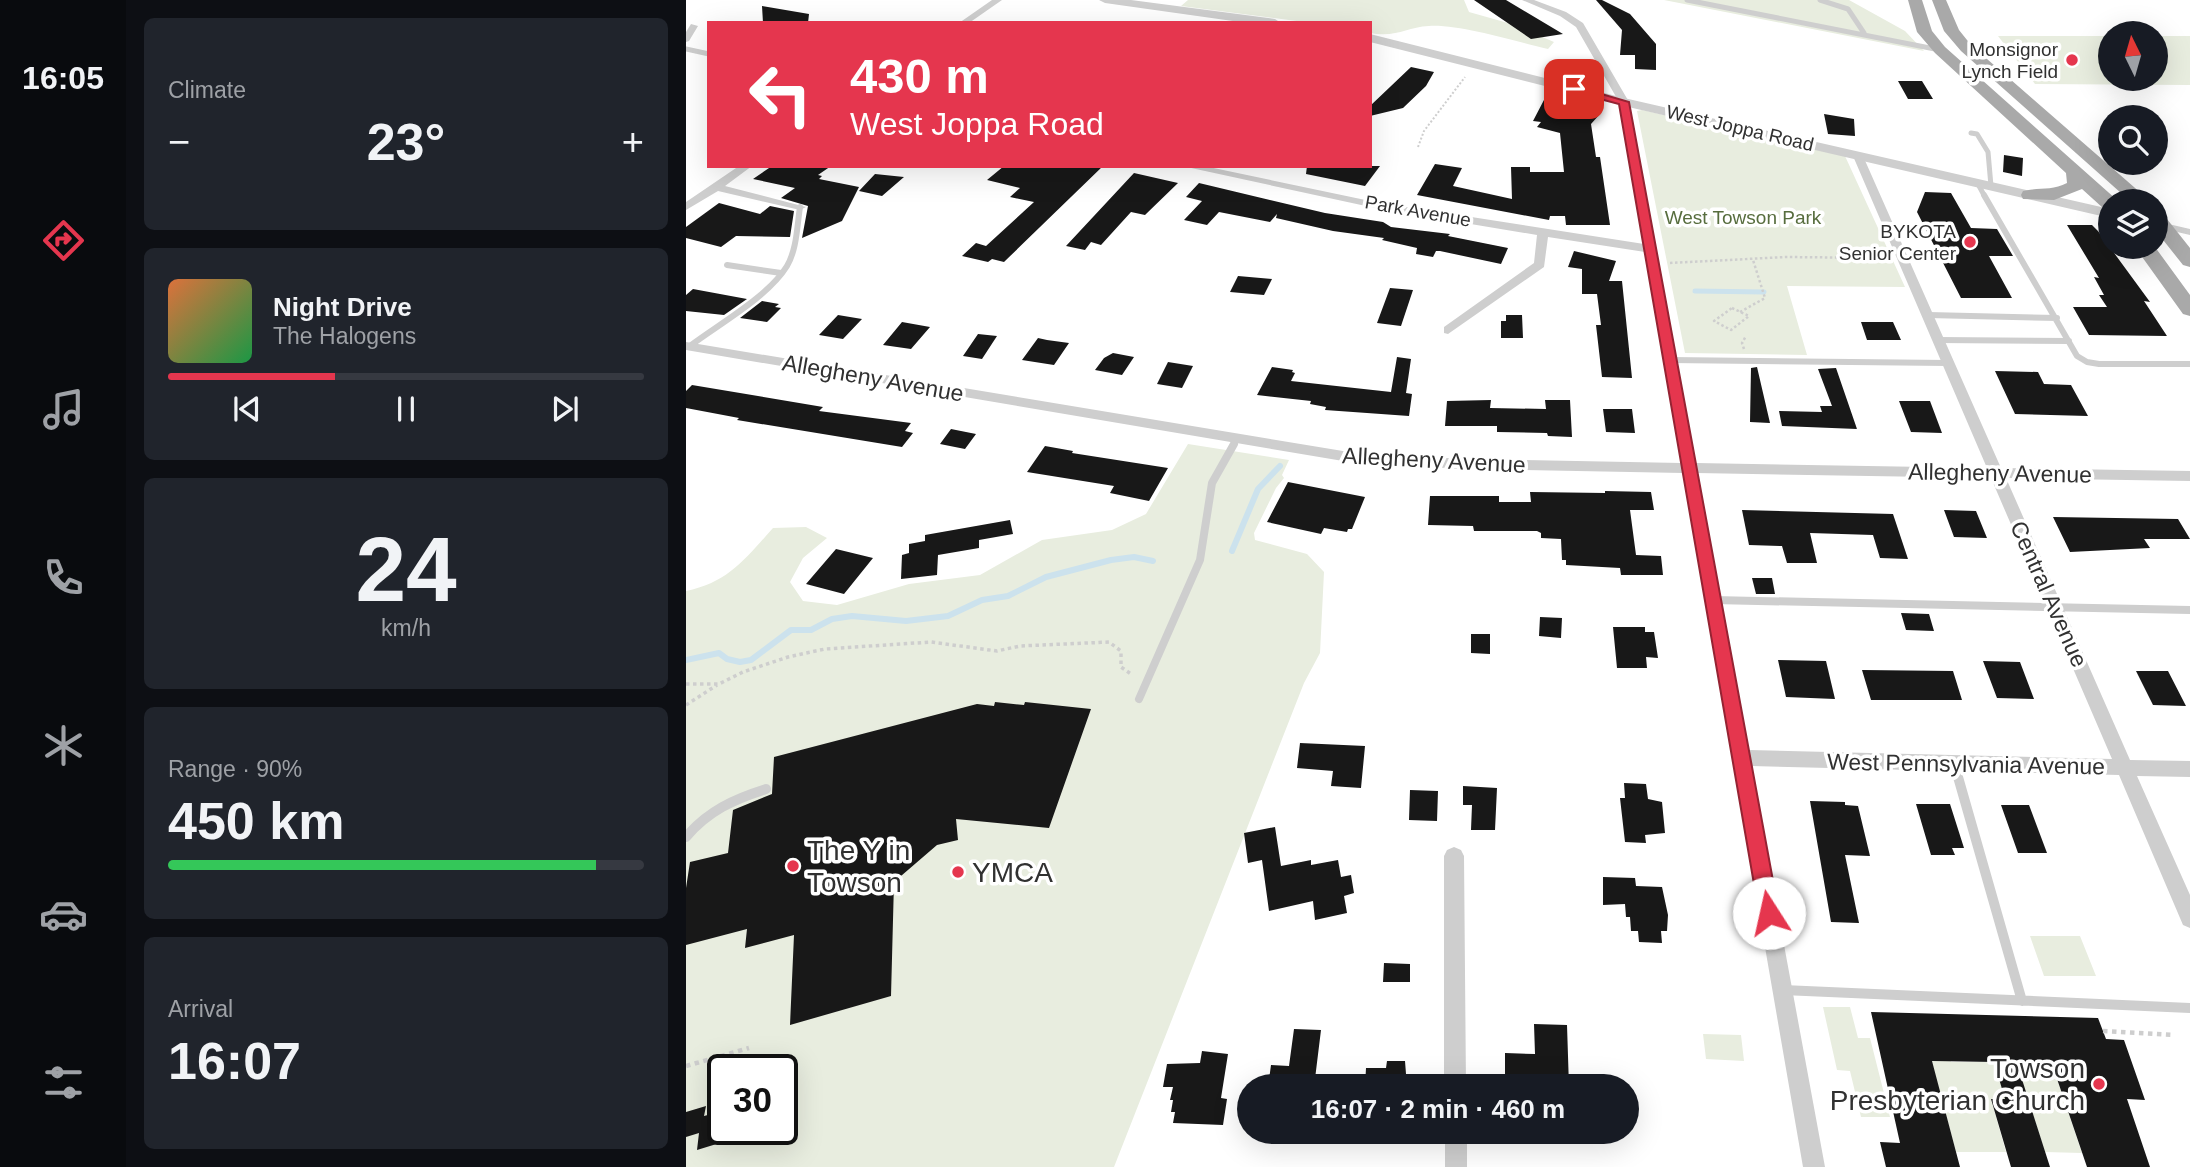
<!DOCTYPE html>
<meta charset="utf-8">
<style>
:root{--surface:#171b24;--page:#20242c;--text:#f1f3f6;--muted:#9ea1a6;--line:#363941;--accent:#e5364e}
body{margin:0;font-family:Arial,sans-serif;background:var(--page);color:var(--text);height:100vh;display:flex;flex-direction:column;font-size:26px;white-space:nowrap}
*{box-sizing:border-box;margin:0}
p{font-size:23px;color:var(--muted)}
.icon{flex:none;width:38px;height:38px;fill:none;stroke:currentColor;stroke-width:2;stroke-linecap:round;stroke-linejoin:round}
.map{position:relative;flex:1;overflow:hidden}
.details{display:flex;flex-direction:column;gap:18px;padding:18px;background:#0d0f14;width:560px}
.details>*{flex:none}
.hud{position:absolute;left:21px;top:21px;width:665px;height:147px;border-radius:0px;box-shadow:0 7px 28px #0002;background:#e5364e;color:#fff;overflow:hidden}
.needle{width:46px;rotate:355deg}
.fabs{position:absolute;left:1412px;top:21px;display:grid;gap:14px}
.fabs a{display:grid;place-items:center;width:70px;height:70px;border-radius:50%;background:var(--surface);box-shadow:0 7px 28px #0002;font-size:35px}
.speed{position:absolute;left:21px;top:1054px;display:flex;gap:14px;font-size:35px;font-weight:700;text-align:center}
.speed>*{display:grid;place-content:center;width:91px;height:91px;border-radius:50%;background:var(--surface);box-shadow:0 7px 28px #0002;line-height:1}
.speed .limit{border:4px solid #111;border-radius:10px;background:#fff;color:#111}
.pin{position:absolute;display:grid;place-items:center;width:60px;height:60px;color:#fff;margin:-30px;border-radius:14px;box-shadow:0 4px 10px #0006}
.me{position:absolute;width:77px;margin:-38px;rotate:350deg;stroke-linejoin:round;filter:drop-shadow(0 0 5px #0008)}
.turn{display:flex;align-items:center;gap:24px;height:147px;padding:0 28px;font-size:32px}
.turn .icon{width:91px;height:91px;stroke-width:2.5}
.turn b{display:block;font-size:49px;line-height:60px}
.big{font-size:52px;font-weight:800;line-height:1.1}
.details .tile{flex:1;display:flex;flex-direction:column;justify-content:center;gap:10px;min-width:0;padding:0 24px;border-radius:10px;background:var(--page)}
.details .dial{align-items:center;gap:0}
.dial b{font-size:91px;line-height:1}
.song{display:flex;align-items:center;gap:21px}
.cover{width:84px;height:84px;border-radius:10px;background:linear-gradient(135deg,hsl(20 70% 55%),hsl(140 70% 35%))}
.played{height:7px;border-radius:4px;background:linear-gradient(90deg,var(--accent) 35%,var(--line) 35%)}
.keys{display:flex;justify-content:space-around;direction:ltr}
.heat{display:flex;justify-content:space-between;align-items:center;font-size:38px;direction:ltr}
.charge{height:10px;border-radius:5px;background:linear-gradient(90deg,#34c759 90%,var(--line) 0)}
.trip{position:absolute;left:551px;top:1074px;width:402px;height:70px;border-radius:35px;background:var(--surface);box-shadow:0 7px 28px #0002;font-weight:800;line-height:70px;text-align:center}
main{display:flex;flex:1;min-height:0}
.tabs{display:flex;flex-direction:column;width:126px;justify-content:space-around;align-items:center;background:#090b0e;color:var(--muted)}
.tabs .icon{width:49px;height:49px}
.tabs .on{color:var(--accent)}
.tabs b{font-size:32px;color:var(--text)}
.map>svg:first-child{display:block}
.green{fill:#e8eddf;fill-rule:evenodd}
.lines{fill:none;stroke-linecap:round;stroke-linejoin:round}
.stream-far1{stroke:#cce2ed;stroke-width:5}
.stream{stroke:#cce2ed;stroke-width:6}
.building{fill:#181818}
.path-far3{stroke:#cecece;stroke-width:2;stroke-dasharray:2 2;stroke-linecap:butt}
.path-far2{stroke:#cecece;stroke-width:2.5;stroke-dasharray:2.5 2.5;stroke-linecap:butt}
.path-far1{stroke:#cecece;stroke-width:3.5;stroke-dasharray:3.5 3.5;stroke-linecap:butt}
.path{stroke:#cecece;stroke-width:4.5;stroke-dasharray:4.5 4.5;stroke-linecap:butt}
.service-far3{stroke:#cecece;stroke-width:5}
.service-far2{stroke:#cecece;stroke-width:6}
.service-far1{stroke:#cecece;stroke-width:8}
.service{stroke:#cecece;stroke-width:10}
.minor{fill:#cecece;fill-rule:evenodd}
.tertiary{fill:#cecece;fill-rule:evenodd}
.primary{fill:#a9a9a9;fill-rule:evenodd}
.route{fill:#e5364e;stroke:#952333;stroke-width:2}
.poi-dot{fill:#e5364e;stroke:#fff;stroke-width:2.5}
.labels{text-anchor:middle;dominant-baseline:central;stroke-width:7;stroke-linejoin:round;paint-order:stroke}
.far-poi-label{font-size:19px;fill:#313131;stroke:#fff;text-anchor:end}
.far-street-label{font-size:19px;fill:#313131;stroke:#fff}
.far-park-label{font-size:19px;fill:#576d3e;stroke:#fff}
.street-label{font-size:23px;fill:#313131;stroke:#fff}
.near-poi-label{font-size:28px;fill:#313131;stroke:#fff;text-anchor:start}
</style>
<main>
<nav class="tabs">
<b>16:05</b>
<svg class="icon on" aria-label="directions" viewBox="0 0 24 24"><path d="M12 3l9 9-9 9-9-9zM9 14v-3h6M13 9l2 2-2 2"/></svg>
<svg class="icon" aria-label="music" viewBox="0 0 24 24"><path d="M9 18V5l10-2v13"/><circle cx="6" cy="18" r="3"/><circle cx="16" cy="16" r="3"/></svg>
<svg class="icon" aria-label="phone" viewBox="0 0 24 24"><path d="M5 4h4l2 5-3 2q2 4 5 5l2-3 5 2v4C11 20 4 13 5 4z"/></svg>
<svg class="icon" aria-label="climate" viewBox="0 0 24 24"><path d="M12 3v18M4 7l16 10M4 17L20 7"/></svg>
<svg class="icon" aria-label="car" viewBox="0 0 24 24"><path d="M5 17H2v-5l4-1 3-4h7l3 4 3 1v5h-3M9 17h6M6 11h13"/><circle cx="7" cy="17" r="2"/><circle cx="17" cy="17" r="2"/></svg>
<svg class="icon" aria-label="filters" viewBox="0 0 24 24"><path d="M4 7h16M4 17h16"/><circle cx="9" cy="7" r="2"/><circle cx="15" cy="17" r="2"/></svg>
</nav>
<section class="details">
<div class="tile"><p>Climate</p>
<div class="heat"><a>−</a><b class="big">23°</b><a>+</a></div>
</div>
<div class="tile">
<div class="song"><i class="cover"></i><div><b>Night Drive</b><p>The Halogens</p></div></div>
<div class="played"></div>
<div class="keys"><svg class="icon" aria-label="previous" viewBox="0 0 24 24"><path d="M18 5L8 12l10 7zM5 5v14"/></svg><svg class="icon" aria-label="pause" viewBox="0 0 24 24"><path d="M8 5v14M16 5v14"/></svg><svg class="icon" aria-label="next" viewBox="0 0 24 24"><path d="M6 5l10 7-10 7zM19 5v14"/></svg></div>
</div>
<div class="tile dial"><b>24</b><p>km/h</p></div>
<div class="tile"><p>Range · 90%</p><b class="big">450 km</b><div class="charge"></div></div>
<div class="tile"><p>Arrival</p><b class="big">16:07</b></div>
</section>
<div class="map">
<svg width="1504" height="1167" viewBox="0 0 1504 1167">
<rect width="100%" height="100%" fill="#fff"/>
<path class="green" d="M502,0H778L783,12L829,25L868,42L862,49C831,42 773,24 743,26C720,27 711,38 684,33V23H626L495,6Z
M978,0H1163L1219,31L1238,51Z
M1312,36H1424V79H1470V36H1504V85L1349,84Z
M956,110L1159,156L1219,287L1101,286L1121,355L999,353L951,111Z
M502,444L603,460L596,475L598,478L590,488L568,533L569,540L621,554L638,572L634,653L618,683L428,1167H0V591C42,583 60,558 87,528L120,527L141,538L117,558L104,582L117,601L151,605L223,584L294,575L356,540L426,530L460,514ZM37,1069H96V1129H37Z
M1344,936H1394L1410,976H1358Z
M1137,1007H1164L1172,1038H1184L1204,1117H1175L1164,1071L1151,1070Z
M1017,1034L1055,1035L1058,1061L1020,1059Z
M1240,1041H1259L1265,1062H1308L1311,1070H1346L1366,1064L1396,1153L1359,1152L1342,1099H1305L1320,1152H1270Z"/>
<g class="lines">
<path class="stream-far1" d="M1009,291L1078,292"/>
<path class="stream" d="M546,551L572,489L594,466
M0,660L33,653L41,659L54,662L65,660L105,630H125L146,619L166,616L220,621L262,616L296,600L322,596L360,577L425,560L448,557L467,561"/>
</g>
<path class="building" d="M788,0H820L877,34L845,39Z
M910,0H916L944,14L970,44V70L949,69V55H934L936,30Z
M76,6L123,14L122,23H77Z
M725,67L748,72L740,86L717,108L684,116V106Z
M1212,81H1236L1247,99H1222Z
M859,98L910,108L906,113L913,115L905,124L910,157H914L924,225H880L879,216H864L863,220L731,195L749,164L776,168L767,186L826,199L825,167H844V172H878L874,133L851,127L855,122L847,121Z
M1138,114L1168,119L1169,136L1142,134Z
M1318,155L1337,158L1336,176L1317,172Z
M86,166H145L132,175L136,176L133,179L173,187L156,221L116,238L122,206L95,198L109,188L67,179Z
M318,166H417L318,262L306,259L302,262L276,256L290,243L300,246L348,202L324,197L334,188L301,180Z
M621,166H694L679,186L620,174Z
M448,173L492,183L459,215L445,212L415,245L405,242L399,250L380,246Z
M189,174L218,177L196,196L173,191Z
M513,183L639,213L697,222L705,227L764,234L762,236L822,248L815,264L754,251H750L747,257L730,254L731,248L696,240L698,238L647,231L590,218L591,214L584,222L533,212L521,225L498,220L516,201L500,197Z
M1239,192L1265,193L1285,228L1311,229L1327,256H1303L1326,298H1275L1231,212Z
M33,203L74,214L84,206L108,211L104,237L50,236L35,247L0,238V227Z
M1381,225H1406L1412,231L1464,302L1458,301L1481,336L1403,335L1387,307H1421L1413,295H1418L1408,277L1413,278Z
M888,251L930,261L923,281H936L946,378L916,377L910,325H915L911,294H896V269L882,267Z
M552,276L586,279L578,295L544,292Z
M704,288L727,290L715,326L691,323Z
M7,289L61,299L38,315L0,311V295Z
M76,301L93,304L89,307L95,308L81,322L54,318Z
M152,315L176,319L157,339L133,335Z
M820,315H836L837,338H815V321H820Z
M216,322L244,327L225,349L197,345Z
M1175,322H1207L1215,340H1181Z
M292,334L311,336L296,359L277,356Z
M352,338L361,340L383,343L368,365L336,360Z
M427,353L448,357L436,375L409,370L418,358Z
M711,357L725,359L720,393L726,394L723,416L639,410L640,407L624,404L625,401L571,395L586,367L607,370L606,372L609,373L605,381L705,392Z
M482,362L507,366L496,388L471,384Z
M1071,367L1084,423L1064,422L1065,368Z
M1150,368L1171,429L1096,426L1093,411L1136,412L1134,406H1146L1132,369Z
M1309,371L1352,372L1358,384L1385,385L1402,416L1329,414Z
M6,385L137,407L133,411L225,423L219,431L227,433L216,447L51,420L53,418L0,408V391Z
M805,400L804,408L860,409L859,400H884L886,437L862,436L861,433L811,432V426H759L761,401Z
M1213,401H1244L1256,433L1225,432Z
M917,409H946L949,433L920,432Z
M265,429L290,434L279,449L254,444Z
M359,446L387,451L386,453L482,468L463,501L424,493L428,486L341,472Z
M602,482L679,497L666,529H662L661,532L638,528L635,534L581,522Z
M919,491L965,492L968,510H944L950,555L975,556L977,575H935L934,568L880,565V560H876L875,539L855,538V533L851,531H788L787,526L742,525L744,496H813V502H845L844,492L919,493Z
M1056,510L1207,514L1222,559L1194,558L1187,535L1124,533L1131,563H1101L1096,546L1063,545Z
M1258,510L1290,511L1301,538L1268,537Z
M1367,517L1492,519L1504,539H1458L1464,548L1384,552Z
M324,520L327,534L293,540V548L252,555L251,575L215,579L216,555L223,553V544L239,541V535Z
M150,549L187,558L158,594L120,584Z
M1066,578H1086L1089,594H1070Z
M1215,613L1243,614L1248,631L1220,630Z
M854,617L876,618L875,638L853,636Z
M927,627H959V632H968L972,658L960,657L961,668H931Z
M785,634H804V654L785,653Z
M1092,660L1140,661L1149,699L1100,697Z
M1297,661L1334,662L1348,699L1311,698Z
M1176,670L1267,671L1276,700H1185Z
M1450,671H1482L1500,706L1467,705Z
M309,702L338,705L339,702L405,709L363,828L270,819L272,840L251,845L208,882L205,996L104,1025L108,935L59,948L61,929L0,945V888L4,862L42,853L47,810L86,794L88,757L291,704L308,706Z
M614,743L679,746L675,788L645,786L647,771L611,768Z
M938,783L960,784L962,799L976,802L979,833L959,835L960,843L939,842L934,798H939Z
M777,786L811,788L809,830H785L786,805H777Z
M724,790L752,791L751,821L723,820Z
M1124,801L1159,802V805L1172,806L1184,856L1159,855L1173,923L1145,922Z
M1230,804H1264L1278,848H1266L1269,855H1245Z
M1315,805H1343L1361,853H1332Z
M589,827L595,866L625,860V865L652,860L655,877L665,875L668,893L658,896L661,913L629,920L627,901L583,911L576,860L562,863L558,833Z
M917,877L949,878L950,886L976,887L982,915L981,931H975L976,943L953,942L952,931H945L944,917H940L939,904L917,905Z
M698,963L724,964V982H697Z
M1185,1012L1412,1018L1420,1039L1438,1040L1459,1100L1441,1099L1464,1167H1401L1368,1070H1333L1364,1167H1325L1305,1099H1319L1308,1062L1246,1061L1274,1167H1200L1194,1142L1214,1143Z
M848,1024L881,1025L883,1087H819V1053L849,1054Z
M608,1029L635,1030L628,1087H582L585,1065L603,1066Z
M516,1051L542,1054L535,1098L541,1099L537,1125L487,1123L489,1112H485L487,1100H484L487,1087H477L481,1064L514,1063Z
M701,1061H719L721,1087H679L680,1068H700Z
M20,1106L18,1116L37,1111V1142L11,1150L13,1133L0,1137V1112Z"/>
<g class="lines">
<path class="path-far3" d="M732,147L738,131L779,77"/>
<path class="path-far2" d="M984,263L1100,257L1200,258
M1046,308L1063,316L1045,330L1028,321Z
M1054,312L1079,298L1067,260
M1058,349L1056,343L1060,336"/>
<path class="path-far1" d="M0,684H33L57,672L102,657L139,649L245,642L311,651L334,646L423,642L435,651V667L445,674
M0,705L31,685"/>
<path class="path" d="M1417,1031L1487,1035
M0,1066L63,1048"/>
<path class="service-far3" d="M1001,0L1254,50
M1134,0L1162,9L1178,33
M0,49L23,54
M1285,133L1291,134L1302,152L1305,186
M1292,184L1299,197"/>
<path class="service-far2" d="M1298,195L1391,356L1401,362L1413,364H1504
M41,265L95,273
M1242,315L1371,318
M1252,340L1383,341
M4,346C33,324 82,297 101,266C111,249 111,226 114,207
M984,360L1262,363
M547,446L551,438"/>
<path class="service-far1" d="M1027,600L1504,610
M453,699L514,560L526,483L548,444"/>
<path class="service" d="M1268,763L1336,1001
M0,837C22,811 48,799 80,789
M1097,990L1504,1008"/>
<path class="minor" d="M306,0H316L283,23H273Z
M836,0H848L880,12L897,23L943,102L1010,463L1301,468L1167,156L1172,153L1177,156L1315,468L1504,471V481L1320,478L1444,760L1504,761V777L1451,776L1504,895V928L1497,925L1433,775L1065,766L1139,1167H1117L997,473L777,469L663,462L0,350V342L663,452L777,459L995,463L959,252L862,237L858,267L762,334L758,333V327L848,263L851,235L689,208L496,166H518L689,202L958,244L933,102L890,27L874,16ZM1011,473L1305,478L1426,759L1063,750Z
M5,24L12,26L3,41L0,42V32Z
M53,166H66L39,186L120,207L114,210L32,191L0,210V202Z
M1478,223L1504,229V235L1474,228V224Z
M768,847L775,850L778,856L780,1087H758V856L761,850Z
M759,1132H781V1167H759Z"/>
<path class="tertiary" d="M413,0H445L589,19L595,23H561L419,3Z
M684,34L938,98L1424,209V218L938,106L684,42Z"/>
<path class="primary" d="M1222,0H1236L1246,31L1259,47L1431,200L1424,201V209L1417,208L1396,189L1368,200L1337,199L1335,195L1337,191C1353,187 1366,191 1381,183L1380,173L1249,53L1231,32Z
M1246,0H1260L1273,30L1285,45L1464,201H1444L1275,51L1258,31Z
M1470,212L1477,214L1504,248V267L1497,265L1470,231Z
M1449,247H1469L1504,295V316L1497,314Z"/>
</g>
<path class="route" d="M888,86L943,102L1093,913L1090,920L1083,922L1076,920L1073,913L933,104L884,91V87Z"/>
<g class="poi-dot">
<circle cx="1386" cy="60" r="7"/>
<circle cx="1284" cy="242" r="7"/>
<circle cx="107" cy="866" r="7"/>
<circle cx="272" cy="872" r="7"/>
<circle cx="1413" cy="1084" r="7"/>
</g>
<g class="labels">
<g class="far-poi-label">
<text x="1372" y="49">Monsignor<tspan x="1372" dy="22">Lynch Field</tspan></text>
<text x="1270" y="231">BYKOTA<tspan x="1270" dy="22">Senior Center</tspan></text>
</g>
<g class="far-street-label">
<text transform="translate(1054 128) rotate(13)">West Joppa Road</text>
<text transform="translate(732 211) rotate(10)">Park Avenue</text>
</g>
<g class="far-park-label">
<text x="1057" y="217">West Towson Park</text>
</g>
<g class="street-label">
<text transform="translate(187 378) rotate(10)">Allegheny Avenue</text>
<text transform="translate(748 460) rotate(3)">Allegheny Avenue</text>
<text transform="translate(1314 473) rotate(1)">Allegheny Avenue</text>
<text transform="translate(1363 594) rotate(66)">Central Avenue</text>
<text transform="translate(1280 764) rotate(1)">West Pennsylvania Avenue</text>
</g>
<g class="near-poi-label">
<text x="121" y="850">The Y in<tspan x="121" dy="32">Towson</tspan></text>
<text x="286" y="872">YMCA</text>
<text x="1399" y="1068" text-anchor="end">Towson<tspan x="1399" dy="32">Presbyterian Church</tspan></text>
</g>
</g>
</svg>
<div class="fabs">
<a><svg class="needle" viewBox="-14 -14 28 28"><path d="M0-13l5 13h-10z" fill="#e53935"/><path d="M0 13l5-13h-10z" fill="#9ea1a6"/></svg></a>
<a><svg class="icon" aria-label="search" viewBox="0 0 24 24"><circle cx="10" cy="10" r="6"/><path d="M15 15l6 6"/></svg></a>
<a><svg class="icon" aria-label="layers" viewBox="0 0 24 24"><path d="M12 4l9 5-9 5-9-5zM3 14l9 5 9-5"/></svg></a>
</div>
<div class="speed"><div class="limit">30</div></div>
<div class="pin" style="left:888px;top:89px;background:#d93025"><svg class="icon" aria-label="arrive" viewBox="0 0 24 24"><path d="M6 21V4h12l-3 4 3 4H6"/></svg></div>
<svg class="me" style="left:1083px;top:913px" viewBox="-20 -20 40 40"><circle r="19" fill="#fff"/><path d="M0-13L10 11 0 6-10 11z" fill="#e5364e"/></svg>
<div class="trip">16:07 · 2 min · 460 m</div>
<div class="hud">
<div class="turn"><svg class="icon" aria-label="left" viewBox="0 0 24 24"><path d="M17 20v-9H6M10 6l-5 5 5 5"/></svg><div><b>430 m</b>West Joppa Road</div></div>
</div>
</div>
</main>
